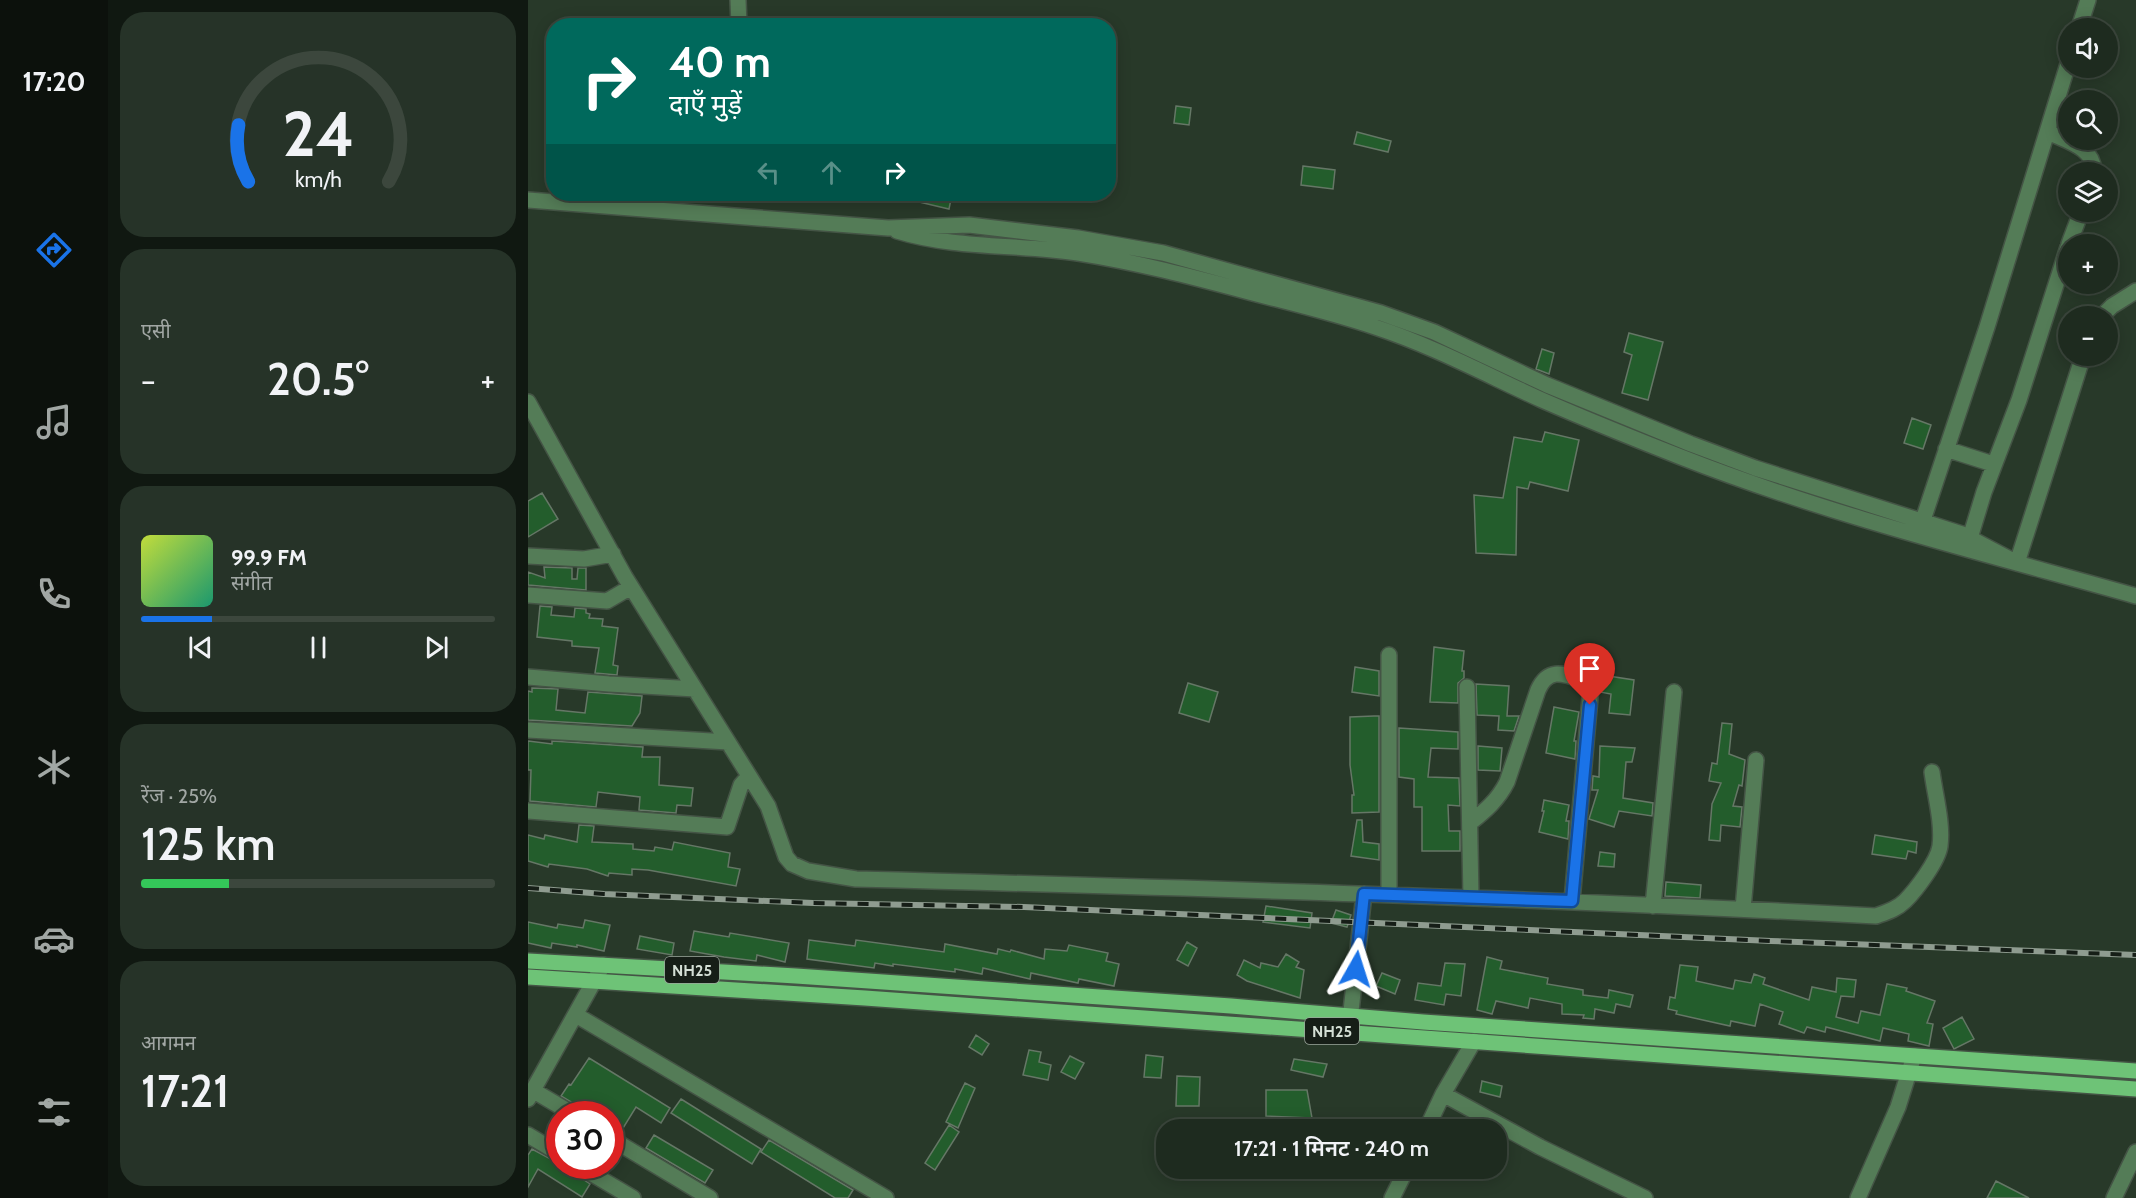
<!DOCTYPE html>
<html lang="hi">
<meta charset="utf-8">
<style>
:root{--surface:#1e2b1f;--page:#263328;--text:#f1f3f6;--muted:#a1a7a4;--line:#3c473d;--accent:#1a73e8}
body{margin:0;font-family:Cabin,"Noto Sans Devanagari",sans-serif;background:var(--page);color:var(--text);height:100vh;display:flex;flex-direction:column;font-size:22px;white-space:nowrap}
*{box-sizing:border-box;margin:0}
p{font-size:20px;color:var(--muted)}
.icon{flex:none;width:33px;height:33px;fill:none;stroke:currentColor;stroke-width:2;stroke-linecap:round;stroke-linejoin:round}
.map{position:relative;flex:1;overflow:hidden}
.sheet{display:flex;flex-direction:column;gap:12px;padding:12px;background:#101811;width:420px}
.sheet>*{flex:none}
.hud{position:absolute;left:18px;top:18px;width:570px;height:183px;border-radius:24px;box-shadow:0 3px 15px #0003,0 0 0 2px var(--line);background:#00695c;color:#fff;overflow:hidden}
.controls{position:absolute;left:1530px;top:18px;display:grid;gap:12px}
.controls a{display:grid;place-items:center;width:60px;height:60px;border-radius:50%;background:var(--surface);box-shadow:0 3px 15px #0003,0 0 0 2px var(--line);font-size:30px}
.speed{position:absolute;left:18px;top:1101px;display:flex;gap:12px;font-size:30px;font-weight:700;text-align:center}
.speed>*{display:grid;place-content:center;width:78px;height:78px;border-radius:50%;background:var(--surface);box-shadow:0 3px 15px #0003,0 0 0 2px var(--line);line-height:1}
.speed .limit{border:9px solid #d22;background:#fff;color:#111}
.pin{position:absolute;display:grid;place-items:center;width:51px;height:51px;color:#fff;margin:-62px -26px;border-radius:50% 50% 50% 0;rotate:-45deg;box-shadow:0 0 6px #0007}
.pin .icon{rotate:45deg}
.me{position:absolute;width:66px;margin:-33px;rotate:6deg;stroke-linejoin:round;filter:drop-shadow(0 0 4px #0008)}
.turn{display:flex;align-items:center;gap:21px;height:126px;padding:0 24px;font-size:27px}
.turn .icon{width:78px;height:78px;stroke-width:2.5}
.turn b{display:block;font-size:42px;line-height:51px}
.lanes{display:flex;align-items:center;height:57px;padding:0 24px;background:#0003;justify-content:center;gap:30px;direction:ltr}
.lanes .off{opacity:.35}
.big{font-size:45px;font-weight:600;line-height:1.1}
.sheet .card{flex:1;display:flex;flex-direction:column;justify-content:center;gap:9px;min-width:0;padding:0 21px;border-radius:24px;background:var(--page)}
.sheet .dial{align-items:center;gap:0}
.dial svg{height:156px;overflow:visible;fill:none;stroke:var(--line);stroke-width:7;stroke-linecap:round;text-anchor:middle}
.dial text{fill:var(--text);stroke:none}
.song{display:flex;align-items:center;gap:18px}
.cover{width:72px;height:72px;border-radius:9px;background:linear-gradient(135deg,hsl(70 70% 55%),hsl(160 70% 35%))}
.played{height:6px;border-radius:3px;background:linear-gradient(90deg,var(--accent) 20%,var(--line) 20%)}
.keys{display:flex;justify-content:space-around;direction:ltr}
.heat{display:flex;justify-content:space-between;align-items:center;font-size:33px;direction:ltr}
.charge{height:9px;border-radius:4px;background:linear-gradient(90deg,#34c759 25%,var(--line) 0)}
.trip{position:absolute;left:628px;top:1119px;width:351px;height:60px;border-radius:24px;background:var(--surface);box-shadow:0 3px 15px #0003,0 0 0 2px var(--line);font-weight:600;line-height:60px;text-align:center}
main{display:flex;flex:1;min-height:0}
.tab-bar{display:flex;flex-direction:column;width:108px;justify-content:space-around;align-items:center;background:#0c110c;color:var(--muted)}
.tab-bar .icon{width:42px;height:42px}
.tab-bar .active{color:var(--accent)}
.tab-bar b{font-size:27px;color:var(--text)}
.map>svg:first-child{display:block}
.building{fill:#235d2c;stroke:#657766;stroke-width:1.5}
.lines{fill:none;stroke-linecap:round;stroke-linejoin:round}
.minor-casing{stroke:#445445;stroke-width:18}
.major-casing{stroke:#445445;stroke-width:18}
.minor{stroke:#547c57;stroke-width:15}
.major{stroke:#6ec377;stroke-width:15}
.rail-casing{stroke:#8f9c90;stroke-width:6}
.rail{stroke:#161e17;stroke-width:4;stroke-dasharray:11;stroke-linecap:butt}
.route-casing{stroke:#114b97;stroke-width:15}
.route{stroke:#1a73e8;stroke-width:10}
.labels{text-anchor:middle;dominant-baseline:central;stroke-width:6;stroke-linejoin:round;paint-order:stroke}
.shield{fill:#161e17;stroke:#9ba59c;stroke-width:1.5}
.shield-label{font-size:16px;font-weight:bold;fill:#d4dfd5}
</style>
<main>
<nav class="tab-bar">
<b>17:20</b>
<svg class="icon active" aria-label="directions" viewBox="0 0 24 24"><path d="M12 3l9 9-9 9-9-9zM9 14v-3h6M13 9l2 2-2 2"/></svg>
<svg class="icon" aria-label="music" viewBox="0 0 24 24"><path d="M9 18V5l10-2v13"/><circle cx="6" cy="18" r="3"/><circle cx="16" cy="16" r="3"/></svg>
<svg class="icon" aria-label="phone" viewBox="0 0 24 24"><path d="M5 4h4l2 5-3 2q2 4 5 5l2-3 5 2v4C11 20 4 13 5 4z"/></svg>
<svg class="icon" aria-label="climate" viewBox="0 0 24 24"><path d="M12 3v18M4 7l16 10M4 17L20 7"/></svg>
<svg class="icon" aria-label="car" viewBox="0 0 24 24"><path d="M5 17H2v-5l4-1 3-4h7l3 4 3 1v5h-3M9 17h6M6 11h13"/><circle cx="7" cy="17" r="2"/><circle cx="17" cy="17" r="2"/></svg>
<svg class="icon" aria-label="filters" viewBox="0 0 24 24"><path d="M4 7h16M4 17h16"/><circle cx="9" cy="7" r="2"/><circle cx="15" cy="17" r="2"/></svg>
</nav>
<section class="sheet">
<div class="card dial"><svg viewBox="0 0 100 80">
<path d="M14 69A42 42 0 1 1 86 69"/>
<path d="M14 69A42 42 0 0 1 9 40" stroke="#1a73e8"/>
<text x="50" y="56" font-size="32" font-weight="700">24</text>
<text x="50" y="72" font-size="11">km/h</text>
</svg></div>
<div class="card"><p>एसी</p>
<div class="heat"><a>−</a><b class="big">20.5°</b><a>+</a></div>
</div>
<div class="card">
<div class="song"><i class="cover"></i><div><b>99.9 FM</b><p>संगीत</p></div></div>
<div class="played"></div>
<div class="keys"><svg class="icon" aria-label="previous" viewBox="0 0 24 24"><path d="M18 5L8 12l10 7zM5 5v14"/></svg><svg class="icon" aria-label="pause" viewBox="0 0 24 24"><path d="M8 5v14M16 5v14"/></svg><svg class="icon" aria-label="next" viewBox="0 0 24 24"><path d="M6 5l10 7-10 7zM19 5v14"/></svg></div>
</div>
<div class="card"><p>रेंज · 25%</p><b class="big">125 km</b><div class="charge"></div></div>
<div class="card"><p>आगमन</p><b class="big">17:21</b></div>
</section>
<div class="map">
<svg width="1608" height="1198" viewBox="0 0 1608 1198">
<rect width="100%" height="100%" fill="#283929"/>
<path class="building" d="M648,106L663,108L661,125L646,123Z
M829,132L863,141L860,152L826,144Z
M775,166L807,170L805,189L773,185Z
M374,194H424L421,209L374,198Z
M1101,333L1135,342L1120,400L1094,393L1104,355L1096,352Z
M1014,349L1026,353L1021,374L1008,369Z
M1384,418L1403,425L1395,449L1376,443Z
M1017,432L1051,440L1040,491L1002,482L1000,489L989,487L988,555L948,553L946,495L975,498L986,437L1014,442Z
M14,493L30,519L0,537V501Z
M16,567L44,568V579H49L50,568H58V590L0,585V572L17,578Z
M12,606L24,607L23,615L46,617L47,608L58,609V613L62,614L61,618L75,619L74,626L90,628L85,665L90,666L89,675L67,673L71,648L44,646V641L9,637Z
M906,647L936,651L934,671H936V678L930,683V703L902,702Z
M827,667L851,671V696L824,692Z
M1074,675L1106,680L1102,715L1081,713L1083,694L1072,692Z
M660,683L690,692L681,722L651,713Z
M948,684L981,686L979,716H991L986,731L970,730L971,716L949,715Z
M4,688L30,689L28,710L57,713L60,692L114,696L112,713L104,726L0,720V691L4,692Z
M1026,707L1051,712L1046,741H1048L1047,759L1018,753Z
M846,716H851V812L824,813V795H826L822,765V717Z
M1194,723L1204,724L1201,754L1217,760L1214,786L1211,785L1205,806L1214,807L1212,827L1193,825L1192,841L1181,840L1184,804L1193,783L1181,781L1184,763L1189,764Z
M871,728L930,732V749L903,748L900,777L931,778L932,806L920,805L921,831H932V851H894V807H886V779L871,777Z
M0,741L24,744V741L115,747L114,757H132L131,785L165,788L163,806L149,805L148,813L111,810L112,797L70,792L68,807L2,801L3,770H0Z
M950,746L974,748L972,771L950,770Z
M1072,746L1107,748L1104,762H1098L1095,798L1125,803L1124,816L1091,811L1086,827L1061,819L1070,790H1064L1065,776L1071,777Z
M1016,800L1041,805L1038,821H1041L1040,839L1011,832L1016,811H1014Z
M829,820H834L835,842L851,844V860L823,856Z
M51,825L66,826L64,842L105,844V849L126,851L127,847L144,850L146,842L202,853L200,867L212,869L208,886L120,870L104,869V875L81,873L80,876L59,869L21,864L20,867L0,861V835L16,839L17,835L49,842Z
M1347,835L1389,842L1388,853L1380,851L1378,859L1344,854Z
M1072,852L1087,854L1086,867L1070,866Z
M1138,882L1173,885L1172,898L1137,896Z
M738,906L784,913L782,928L735,922Z
M808,910L823,915L819,927L803,923Z
M57,920L82,925L76,951L49,945V947L24,943L23,948L0,943V922L29,928L30,924L55,928Z
M166,931L201,937L202,933L261,943L257,962L229,955L228,961L196,957L162,951Z
M112,936L146,943L144,955L109,949Z
M281,940L327,946L328,940L416,952L417,944L469,954L470,949L482,952L483,950L516,959L517,949L539,951L541,945L580,953L578,961L591,964L586,986L551,979L550,983L503,973L502,979L455,968L454,974L427,969V972L365,964V966L347,963L346,968L279,959Z
M659,942L669,948L660,966L649,960Z
M758,954L771,962L768,967L776,970L772,998L719,981L709,975L716,960L732,968L733,963L750,967Z
M959,957L974,961L972,969L1020,978L1019,984L1055,990V995L1080,998L1081,990L1105,995L1102,1007L1088,1004L1086,1013L1067,1009L1066,1019L1055,1018L1056,1015L1034,1014V1004L1002,998L1000,1008L968,1001L964,1014L949,1010Z
M917,963L937,964L933,996L918,994L916,1005L887,1000L890,983L913,986Z
M1152,965L1170,967L1168,981L1205,989L1207,980L1223,983L1226,974L1237,978L1235,984L1281,1000L1284,987L1308,992L1309,978L1328,980L1326,997L1313,996L1308,1017L1330,1023L1333,1011L1352,1015L1359,984L1379,988L1378,991L1407,1001L1399,1023L1405,1024L1401,1046L1380,1041L1381,1034L1355,1028L1352,1041L1298,1027L1297,1032L1279,1027L1276,1033L1251,1024L1255,1012L1232,1004L1227,1026L1203,1021L1202,1026L1148,1014L1149,1011L1140,1009L1142,997L1147,998Z
M854,973L872,980L867,994L848,986Z
M1434,1017L1446,1039L1426,1049L1415,1028Z
M448,1035L461,1044L454,1055L441,1047Z
M501,1050L513,1052L511,1062L523,1065L520,1080L495,1075Z
M618,1055L635,1057L633,1078L616,1077Z
M542,1056L556,1063L547,1079L533,1072Z
M61,1058L142,1108L133,1123L108,1107L92,1133L82,1128V1114H56L50,1106L33,1096L41,1084L43,1085Z
M766,1059L799,1064L795,1077L763,1070Z
M649,1076L672,1077L671,1106H648Z
M954,1081L974,1086L972,1097L952,1092Z
M437,1083L447,1088L430,1128L418,1122Z
M738,1090H779L784,1118L738,1116Z
M153,1099L233,1149L224,1164L143,1113Z
M421,1125L431,1132L407,1170L397,1163Z
M126,1135L185,1170L177,1183L118,1148Z
M241,1140L325,1190L320,1198H307L233,1152Z
M4,1149L32,1164V1166H35L62,1184L54,1197L10,1169L0,1187V1155Z
M1468,1181L1501,1198H1459Z"/>
<g class="lines">
<g class="minor-casing">
<path id="minor" d="M210,0L211,26
M1551,28L1560,0
M1520,132C1538,141 1568,148 1565,172
M0,200L360,228L441,225L550,238L635,253L853,313L906,332L1019,385L1163,444L1227,468L1434,534L1489,563
M369,231C427,249 490,244 550,253C608,262 665,277 721,292C763,303 806,313 847,327C905,346 959,375 1014,400C1060,420 1107,439 1153,457C1301,515 1455,553 1608,596
M1541,244L1553,212
M1574,316L1584,306L1608,291
M0,402L97,577L240,806L258,857L264,864L280,871L328,879C668,888 1009,898 1348,916C1359,912 1369,909 1377,901C1388,890 1410,861 1412,846C1415,823 1407,795 1404,772
M1418,449L1465,464
M1395,520L1459,327L1540,64
M1442,538L1456,492L1491,400L1540,247
M0,556L56,559L85,554
M1489,563L1555,356
M0,595L79,601L103,587
M0,677L81,684L167,689
M939,687L943,898
M0,730L200,742
M0,811L199,827L213,785L221,776
M942,823C957,811 970,800 979,782L1010,690C1022,663 1041,677 1064,683
M861,895V655
M1044,901L1065,664
M1125,906L1146,692
M1215,909L1228,760
M48,1015L358,1198
M821,1029L836,894
M6,1091L45,1114
M915,1094L1012,1147L1117,1198
M0,1099L75,965
M898,1130L915,1094L946,1041
M0,1135L32,1154
M82,1138L182,1198
M51,1166L105,1198
M864,1198L879,1168
M1330,1198L1370,1107L1386,1056
M1586,1198L1608,1152"/>
</g>
<g class="major-casing">
<path id="major" d="M0,961L268,976L703,1006L895,1022L1608,1071
M0,977L337,998L1608,1089"/>
</g>
<use href="#minor" class="minor"/>
<use href="#major" class="major"/>
<g class="rail-casing">
<path id="rail" d="M0,888L76,894L285,903L496,907L1243,941L1608,955"/>
</g>
<use href="#rail" class="rail"/>
</g>
<g class="lines">
<g class="route-casing">
<path id="route" d="M828,969L836,894L1044,901L1062,705"/>
</g>
<use href="#route" class="route"/>
</g>
<g class="labels">
<g class="shield">
<rect x="137" y="957" width="54" height="26" rx="4.5"/>
<rect x="777" y="1018" width="54" height="26" rx="4.5"/>
</g>
<g class="shield-label">
<text x="164" y="970">NH25</text>
<text x="804" y="1031">NH25</text>
</g>
</g>
</svg>
<div class="controls">
<a><svg class="icon" aria-label="sound" viewBox="0 0 24 24"><path d="M4 9h4l5-4v14l-5-4H4zM17 9q2 3 0 6"/></svg></a>
<a><svg class="icon" aria-label="search" viewBox="0 0 24 24"><circle cx="10" cy="10" r="6"/><path d="M15 15l6 6"/></svg></a>
<a><svg class="icon" aria-label="layers" viewBox="0 0 24 24"><path d="M12 4l9 5-9 5-9-5zM3 14l9 5 9-5"/></svg></a>
<a>+</a>
<a>−</a>
</div>
<div class="speed"><div class="limit">30</div></div>
<div class="pin" style="left:1062px;top:705px;background:#d93025"><svg class="icon" aria-label="arrive" viewBox="0 0 24 24"><path d="M6 21V4h12l-3 4 3 4H6"/></svg></div>
<svg class="me" style="left:828px;top:969px" viewBox="-20 -20 40 40"><path d="M0-17L14 15 0 8-14 15z" fill="#1a73e8" stroke="#fff" stroke-width="4"/></svg>
<div class="trip">17:21 · 1 मिनट · 240 m</div>
<div class="hud">
<div class="turn"><svg class="icon" aria-label="right" viewBox="0 0 24 24"><path d="M7 20v-9h11M14 6l5 5-5 5"/></svg><div><b>40 m</b>दाएँ मुड़ें</div></div>
<div class="lanes"><svg class="icon off" aria-label="left" viewBox="0 0 24 24"><path d="M17 20v-9H6M10 6l-5 5 5 5"/></svg><svg class="icon off" aria-label="ahead" viewBox="0 0 24 24"><path d="M12 20V5M6 11l6-6 6 6"/></svg><svg class="icon" aria-label="right" viewBox="0 0 24 24"><path d="M7 20v-9h11M14 6l5 5-5 5"/></svg></div>
</div>
</div>
</main>
